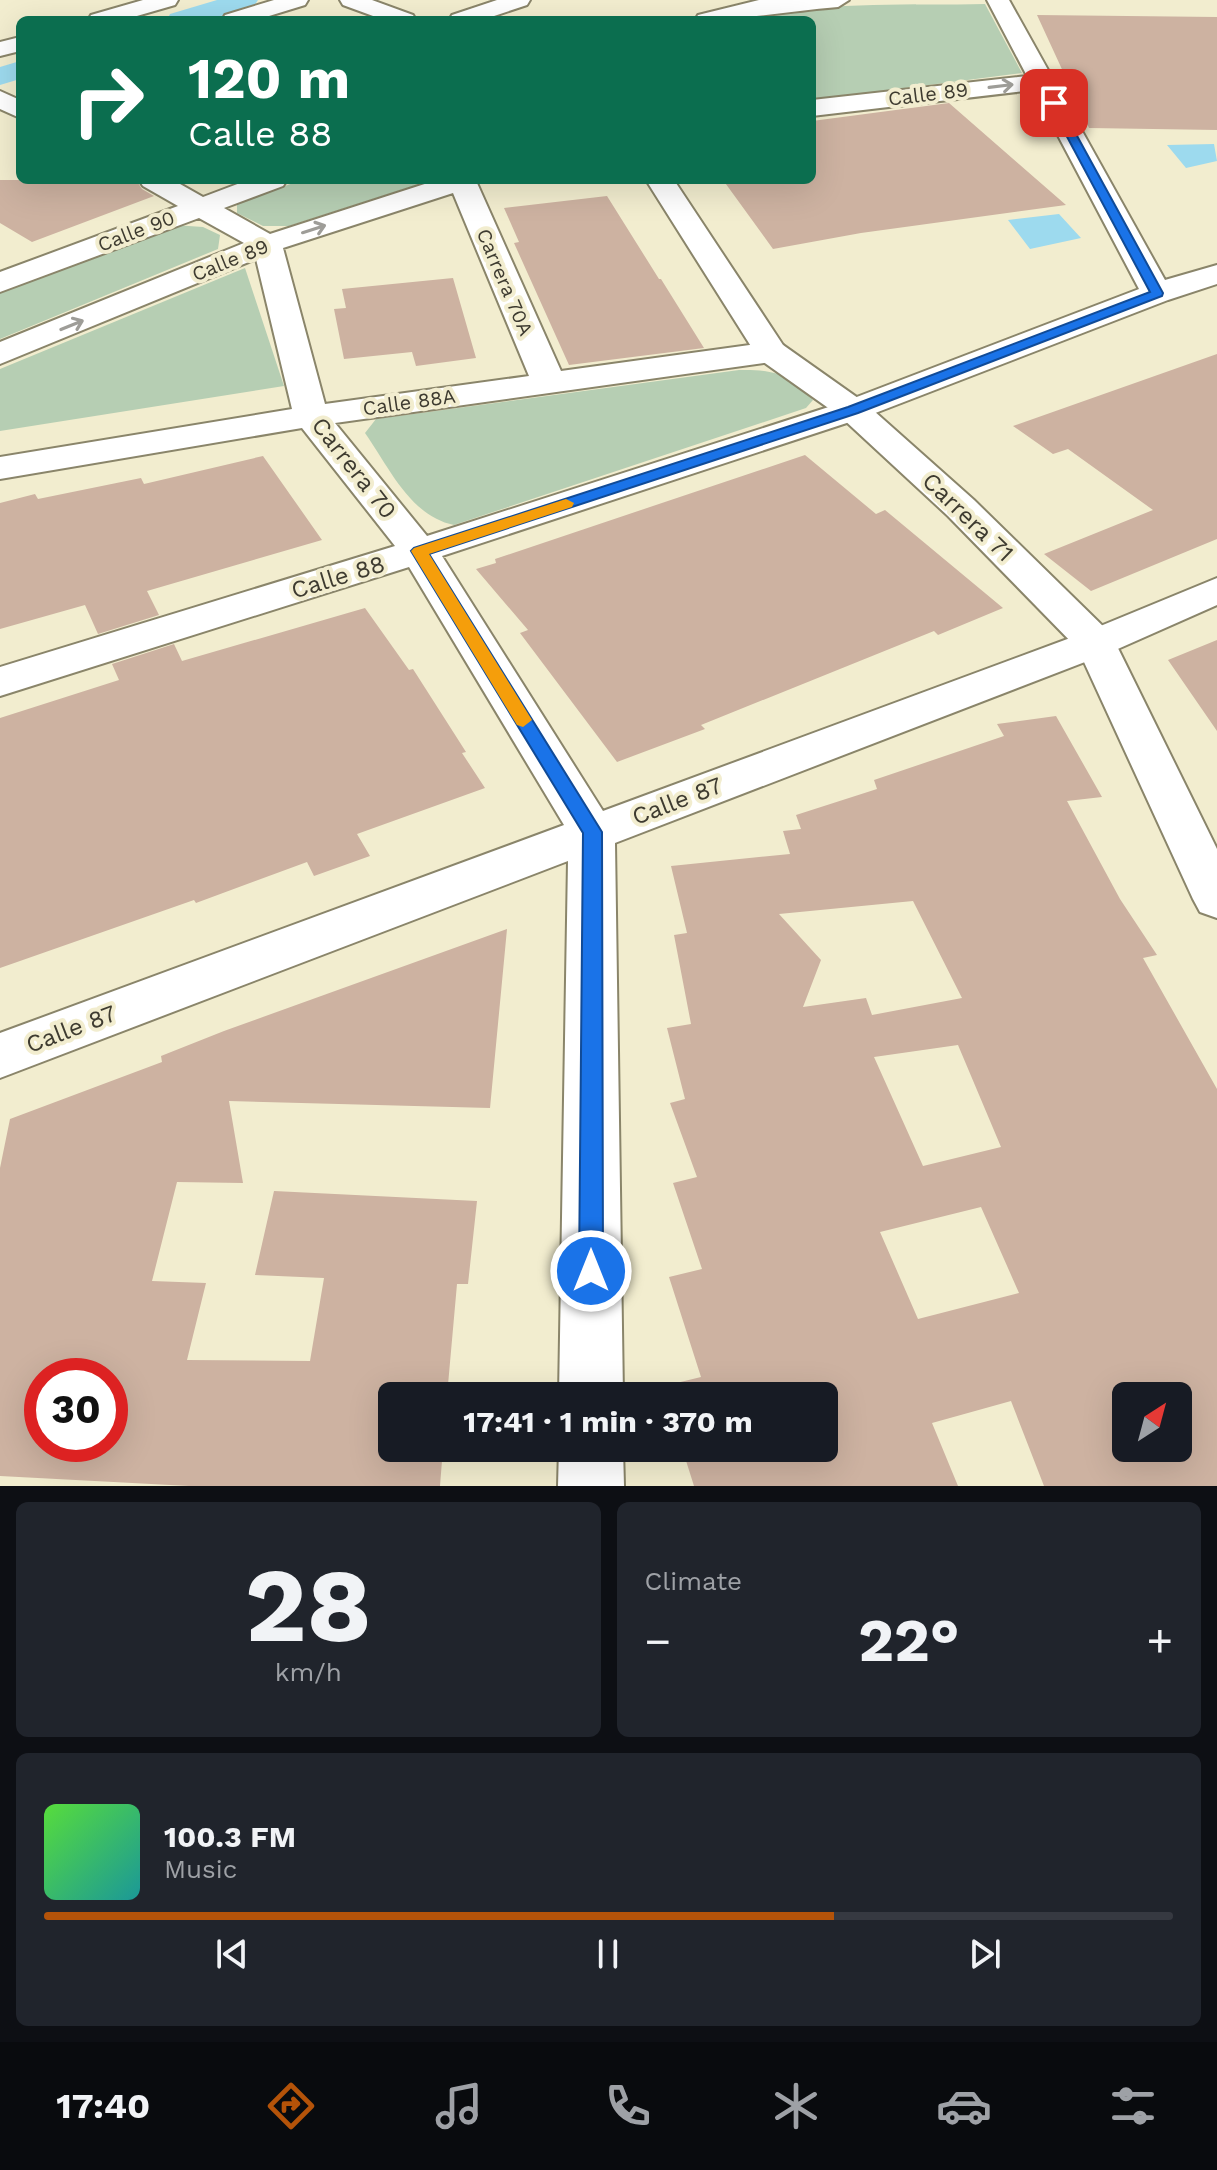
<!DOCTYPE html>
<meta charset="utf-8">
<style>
:root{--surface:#171b24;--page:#20242c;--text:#f1f3f6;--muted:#9ea1a6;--line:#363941;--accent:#b45309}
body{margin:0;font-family:"Work Sans",sans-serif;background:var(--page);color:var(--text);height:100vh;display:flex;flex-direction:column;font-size:30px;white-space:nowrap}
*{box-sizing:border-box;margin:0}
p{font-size:26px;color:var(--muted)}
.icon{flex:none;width:44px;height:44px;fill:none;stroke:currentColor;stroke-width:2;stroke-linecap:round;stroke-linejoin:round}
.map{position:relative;height:1486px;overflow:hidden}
.drawer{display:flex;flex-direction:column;gap:16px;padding:16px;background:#0d0f14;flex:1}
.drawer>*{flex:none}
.guide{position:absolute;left:16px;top:16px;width:800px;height:168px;border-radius:12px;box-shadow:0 8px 32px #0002;background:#0b6e4f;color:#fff;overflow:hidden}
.needle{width:52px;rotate:36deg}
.controls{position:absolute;left:1112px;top:1382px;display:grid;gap:16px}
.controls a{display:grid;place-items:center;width:80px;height:80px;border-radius:12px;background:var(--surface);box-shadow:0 8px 32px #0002;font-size:40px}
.speed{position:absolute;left:24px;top:1358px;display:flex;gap:16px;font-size:40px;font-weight:700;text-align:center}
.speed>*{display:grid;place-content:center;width:104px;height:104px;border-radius:50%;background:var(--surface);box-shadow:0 8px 32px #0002;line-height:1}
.speed .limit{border:12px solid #d22;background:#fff;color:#111}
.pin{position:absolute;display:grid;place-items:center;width:68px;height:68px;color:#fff;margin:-34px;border-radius:16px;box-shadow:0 4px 12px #0006}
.me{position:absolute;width:88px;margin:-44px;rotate:0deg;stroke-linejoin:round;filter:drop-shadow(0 0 6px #0008)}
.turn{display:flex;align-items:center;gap:28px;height:168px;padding:0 40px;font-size:36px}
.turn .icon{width:104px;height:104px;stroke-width:2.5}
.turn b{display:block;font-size:56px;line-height:68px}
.big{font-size:60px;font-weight:700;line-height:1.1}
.drawer .tile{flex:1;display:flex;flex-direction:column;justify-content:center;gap:12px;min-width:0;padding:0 28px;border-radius:12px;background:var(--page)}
.drawer .dial{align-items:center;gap:0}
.dial b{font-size:104px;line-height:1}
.song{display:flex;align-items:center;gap:24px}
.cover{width:96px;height:96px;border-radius:12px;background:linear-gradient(135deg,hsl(110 70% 55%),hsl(180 70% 35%))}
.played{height:8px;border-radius:4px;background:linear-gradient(90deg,var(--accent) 70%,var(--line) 70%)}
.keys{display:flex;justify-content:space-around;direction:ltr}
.heat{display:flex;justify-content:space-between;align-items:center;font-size:44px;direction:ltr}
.drawer .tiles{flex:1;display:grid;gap:16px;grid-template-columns:1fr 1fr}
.tile:last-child{grid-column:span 2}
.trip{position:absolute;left:378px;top:1382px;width:460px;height:80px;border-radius:12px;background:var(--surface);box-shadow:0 8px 32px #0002;font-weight:700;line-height:80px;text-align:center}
.tabs{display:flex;height:128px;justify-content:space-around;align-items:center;background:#090b0e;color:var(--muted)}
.tabs .icon{width:56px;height:56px}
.tabs .active{color:var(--accent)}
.tabs b{font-size:36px;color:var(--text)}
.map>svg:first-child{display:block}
.green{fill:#b6ceb3}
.water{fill:#9ddaee}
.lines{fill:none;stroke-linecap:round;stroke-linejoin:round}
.canal{fill:#9ddaee;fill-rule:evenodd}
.building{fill:#cdb2a1;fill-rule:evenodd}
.street-casing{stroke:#8a856a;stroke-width:4}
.secondary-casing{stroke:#8a856a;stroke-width:4}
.street{fill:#fff;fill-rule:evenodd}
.secondary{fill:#fff;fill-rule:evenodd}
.oneway{stroke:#9e9d98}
.route{fill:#1a73e8;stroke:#114b97;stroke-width:2}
.slow{fill:#f59e0b}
.labels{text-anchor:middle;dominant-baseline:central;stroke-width:8;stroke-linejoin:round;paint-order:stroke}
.far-street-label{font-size:20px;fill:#3e3b30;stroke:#f2edcf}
.street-label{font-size:24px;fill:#3e3b30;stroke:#f2edcf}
</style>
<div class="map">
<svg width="1217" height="1486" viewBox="0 0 1217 1486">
<rect width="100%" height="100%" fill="#f2edcf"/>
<path class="green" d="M985,4L1022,73L812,100V20H743C820,0 906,6 985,4Z
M301,180H432L289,226H263L237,213V204Z
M174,225L203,227L220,235L218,249L0,339V293Z
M245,268L284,386L0,431V369Z
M739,370C770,369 794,374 813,400L806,408L454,525C410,516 389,467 365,433L376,419Z"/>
<path class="water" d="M1214,144L1217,161L1186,168L1167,145Z
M1059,214L1081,238L1030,249L1008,220Z"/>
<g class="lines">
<path class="canal" d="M217,0H258L254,6L208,20H167L170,14Z
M20,61V79L0,85V67Z"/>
</g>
<path class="building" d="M1037,15L1217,17V130L1089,128Z
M949,103L1066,205L861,233L773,249L723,180H812V121Z
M0,180H136L142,189L154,196L32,242L0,223Z
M607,196L659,279H661L704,348L569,365L514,243L519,242L504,208Z
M453,278L476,358L416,366L412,352L344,359L334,309L346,308L342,289Z
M1217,354V539L1091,591L1044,554L1153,510L1068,449L1053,454L1013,426Z
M805,455L876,514L885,510L1003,608L938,635L934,631L701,725L705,729L617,762L520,633L528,630L476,569L496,563L495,559Z
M263,456L322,540L147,591L159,615L98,634L85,605L0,629V503L35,494L38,499L141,478L144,484Z
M365,608L409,670L413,669L466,752L462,753L485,788L357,834L370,856L314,876L307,862L196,903L194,900L0,968V718L119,680L112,664L174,644L182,661Z
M1217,640V731L1168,660Z
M1056,716L1102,797L1067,801L1120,899L1157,955L1143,958L1217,1089V1486H1044L1011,1401L932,1423L958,1486H694L682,1448H824V1396H667L664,1386L701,1377L669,1277L702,1269L673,1183L697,1177L670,1103L685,1099L667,1028L691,1024L674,935L687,933L671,866L790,854L783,831L801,829L796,815L877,789L874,780L1004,736L997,724ZM913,901L962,998L872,1015L866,998L803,1007L821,960L779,914ZM958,1045L1001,1147L923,1166L874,1057ZM981,1207L1019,1293L918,1319L880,1232ZM1126,1396H1178V1448H1126Z
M507,929L490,1108L229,1101L243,1183L177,1182L152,1281L206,1283L187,1360L310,1361L324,1278L255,1275L274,1191L477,1201L468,1284H457L447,1396H392V1448H443L440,1486H189L0,1476V1168L10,1119L162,1062L161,1056L224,1031ZM42,1376H110V1444H42Z"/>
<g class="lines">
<g class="street-casing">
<path id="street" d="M143,0H178L175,5L123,20H88L91,15Z
M274,0H308L305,5L256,20H222L225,15Z
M497,0H530L527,5L482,20H449L452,15Z
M759,0H849L838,7C790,11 742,20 695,20L698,15Z
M987,0H1009L1165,280L1217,265V284L1168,300L865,417L442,556L603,811L1081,634L1217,578V605L1111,652L615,843L623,1396H559L568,861L0,1078V1033L564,825L409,567L0,696V667L395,546L302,428L0,479V457L292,409L256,259L0,364V342L244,243L199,218L0,292V272L178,206L143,186L139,180H173L203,197L248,180H287L283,186L224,208L270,234L437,180H479L477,183L561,371L771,342L783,345L787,352L783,359L771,362L335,423L427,536L841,403L1139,289L1034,90L812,116V100L1027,76ZM453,193L529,376L325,404L283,248Z
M20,37V51L0,56V42Z
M0,91L20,100V118L0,109Z
M559,1448H623L624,1486H558Z"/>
</g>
<g class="secondary-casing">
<path id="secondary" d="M340,0H372L413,15L416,20H384L343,5Z
M646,180H674L783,345L865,403L974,500L1111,634L1217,849V918L1200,912L1193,899L1078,649L948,516L841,417L759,359Z"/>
</g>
<use href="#street" class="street"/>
<use href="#secondary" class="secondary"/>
</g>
<defs><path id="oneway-shaft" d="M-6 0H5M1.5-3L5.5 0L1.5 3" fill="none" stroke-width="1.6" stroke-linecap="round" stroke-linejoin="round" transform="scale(2)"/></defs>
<g class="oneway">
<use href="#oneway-shaft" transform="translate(1001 86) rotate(-7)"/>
<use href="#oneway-shaft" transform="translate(314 229) rotate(-18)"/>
<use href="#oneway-shaft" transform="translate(72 325) rotate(-22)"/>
</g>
<path class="route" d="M1054,99L1059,103L1163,293L1162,296L858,413L429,554L602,832L603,1271L600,1279L591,1282L583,1279L579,1271L583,833L411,551L414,548L848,407L1150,292L1049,103Z"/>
<path class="slow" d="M566,499L574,503L572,507L429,554L532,720L523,727L517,725L411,551L414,548Z"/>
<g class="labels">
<g class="far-street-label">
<text transform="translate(928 94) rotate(-7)">Calle 89</text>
<text transform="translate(136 231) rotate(-21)">Calle 90</text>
<text transform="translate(230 260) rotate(-22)">Calle 89</text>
<text transform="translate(505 282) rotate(67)">Carrera 70A</text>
<text transform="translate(409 402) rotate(-8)">Calle 88A</text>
</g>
<g class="street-label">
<text transform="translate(354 468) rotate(52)">Carrera 70</text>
<text transform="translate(968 517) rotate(44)">Carrera 71</text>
<text transform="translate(338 577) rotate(-17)">Calle 88</text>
<text transform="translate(677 801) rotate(-21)">Calle 87</text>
<text transform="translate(71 1029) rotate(-21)">Calle 87</text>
</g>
</g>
</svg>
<div class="controls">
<a><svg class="needle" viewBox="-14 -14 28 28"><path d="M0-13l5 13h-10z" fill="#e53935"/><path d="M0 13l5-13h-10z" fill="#9ea1a6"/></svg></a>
</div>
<div class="speed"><div class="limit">30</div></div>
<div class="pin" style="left:1054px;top:103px;background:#d93025"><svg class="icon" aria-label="arrive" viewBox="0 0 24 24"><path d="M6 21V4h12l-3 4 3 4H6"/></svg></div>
<svg class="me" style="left:591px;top:1271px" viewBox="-20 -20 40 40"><circle r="17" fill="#1a73e8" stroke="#fff" stroke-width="3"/><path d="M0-11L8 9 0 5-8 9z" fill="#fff"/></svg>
<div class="trip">17:41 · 1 min · 370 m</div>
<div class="guide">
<div class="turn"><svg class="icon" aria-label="right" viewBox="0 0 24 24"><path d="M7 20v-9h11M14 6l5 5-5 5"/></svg><div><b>120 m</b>Calle 88</div></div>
</div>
</div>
<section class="drawer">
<div class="tiles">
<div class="tile dial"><b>28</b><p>km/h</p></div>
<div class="tile"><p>Climate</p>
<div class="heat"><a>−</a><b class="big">22°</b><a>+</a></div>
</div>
<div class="tile">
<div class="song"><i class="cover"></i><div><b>100.3 FM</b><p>Music</p></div></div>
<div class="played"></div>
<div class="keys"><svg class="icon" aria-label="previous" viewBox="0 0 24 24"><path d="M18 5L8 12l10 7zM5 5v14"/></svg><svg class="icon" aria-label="pause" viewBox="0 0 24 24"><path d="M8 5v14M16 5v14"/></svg><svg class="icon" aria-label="next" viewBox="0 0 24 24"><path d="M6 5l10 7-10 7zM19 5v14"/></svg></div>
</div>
</div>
</section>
<nav class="tabs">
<b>17:40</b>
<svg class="icon active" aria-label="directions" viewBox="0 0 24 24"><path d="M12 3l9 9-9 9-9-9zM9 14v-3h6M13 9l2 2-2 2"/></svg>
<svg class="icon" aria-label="music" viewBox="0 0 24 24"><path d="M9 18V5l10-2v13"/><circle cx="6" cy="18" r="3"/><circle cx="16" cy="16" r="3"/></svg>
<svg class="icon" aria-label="phone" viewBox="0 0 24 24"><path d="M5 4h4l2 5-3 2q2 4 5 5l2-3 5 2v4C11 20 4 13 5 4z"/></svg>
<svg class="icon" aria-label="climate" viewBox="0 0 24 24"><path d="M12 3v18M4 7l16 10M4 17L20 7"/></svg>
<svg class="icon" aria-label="car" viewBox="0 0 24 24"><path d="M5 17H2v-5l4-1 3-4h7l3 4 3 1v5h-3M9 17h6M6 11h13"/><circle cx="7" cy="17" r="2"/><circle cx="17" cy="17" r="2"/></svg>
<svg class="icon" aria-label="filters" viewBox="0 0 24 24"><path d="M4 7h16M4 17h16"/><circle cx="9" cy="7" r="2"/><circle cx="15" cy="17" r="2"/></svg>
</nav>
